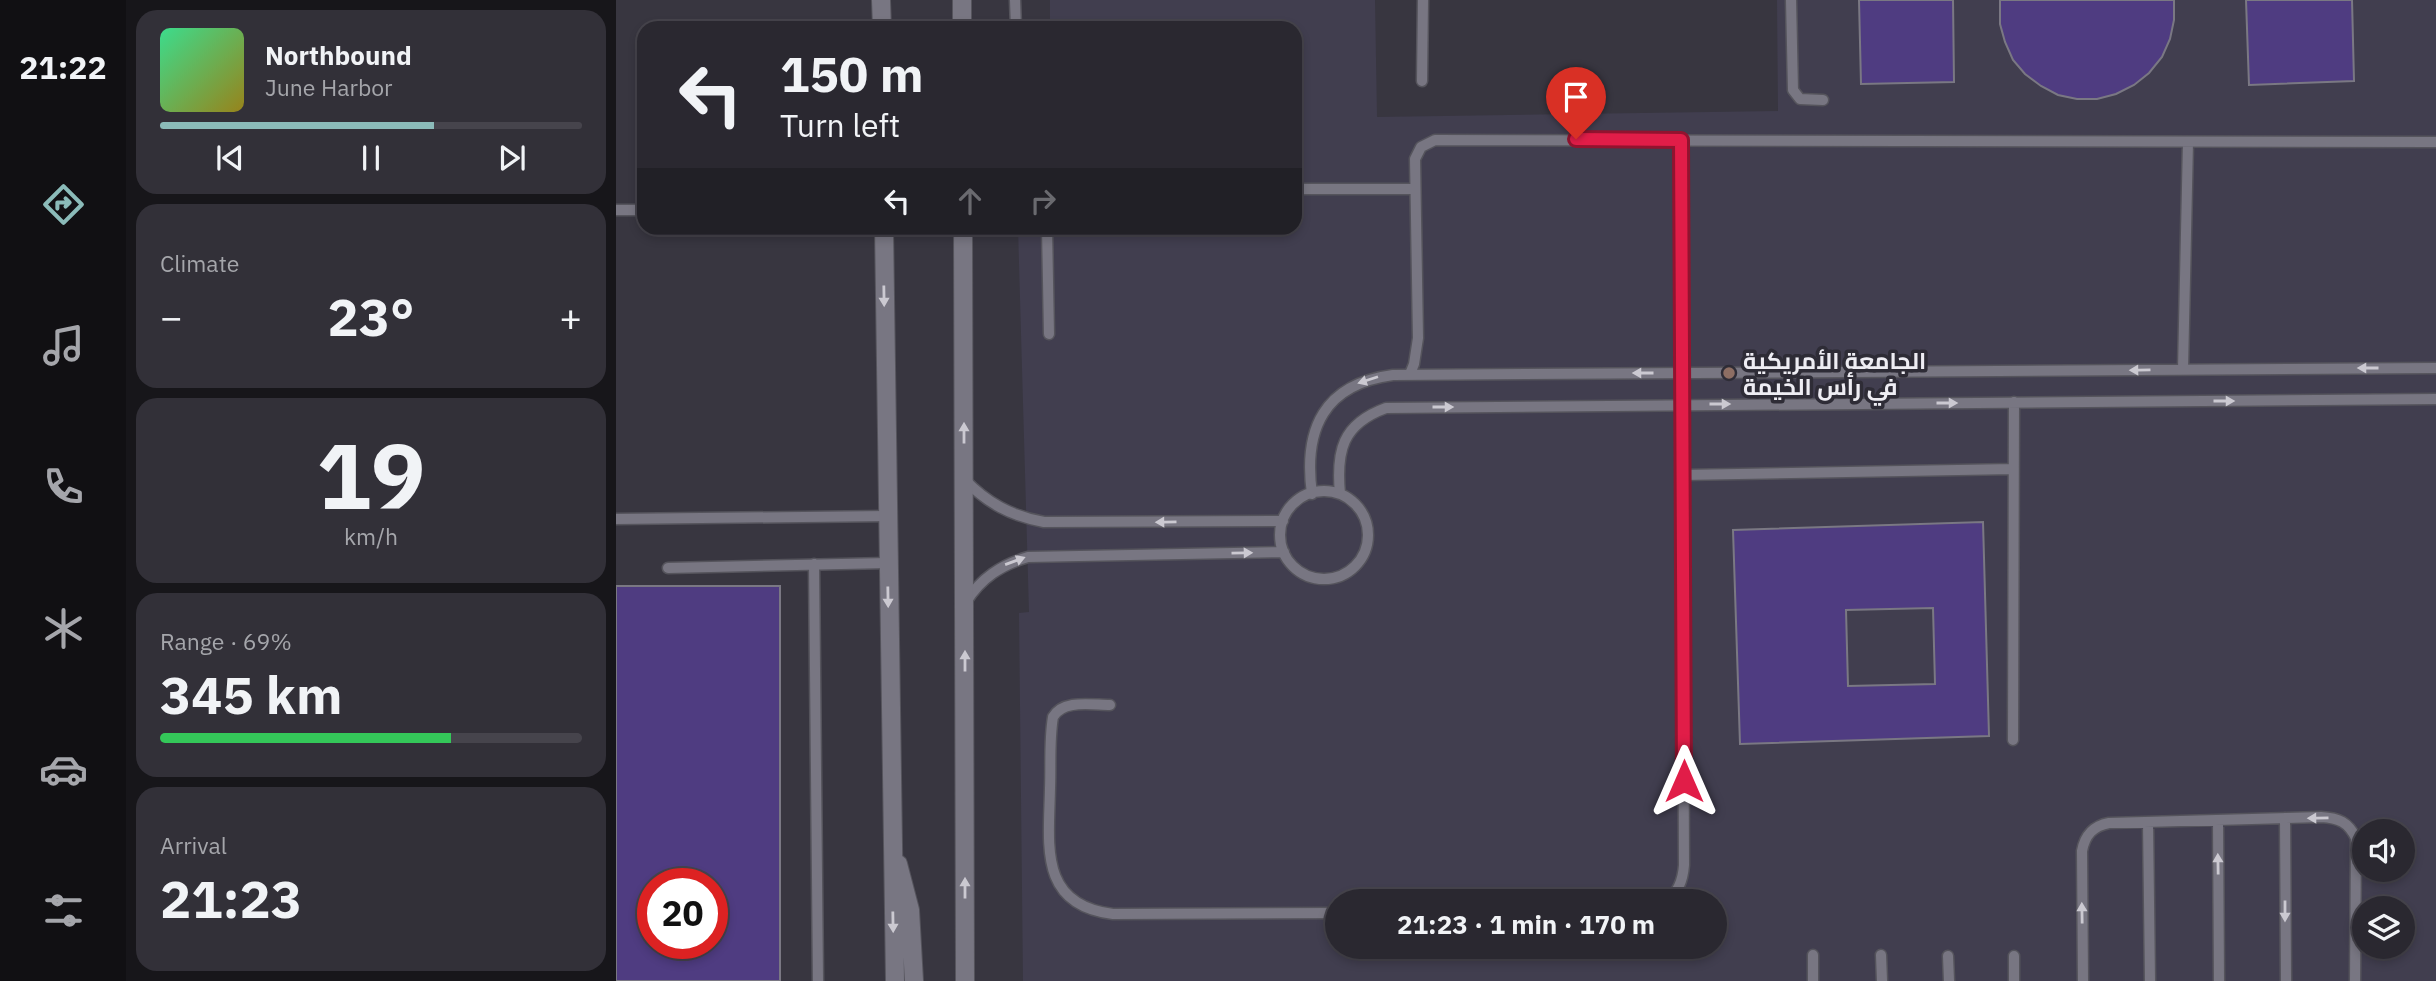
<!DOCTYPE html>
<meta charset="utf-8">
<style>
:root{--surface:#2a2830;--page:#323038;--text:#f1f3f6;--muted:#a5a6ab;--line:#46444c;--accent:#8bbbb9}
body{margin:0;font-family:"IBM Plex Sans",Cairo,sans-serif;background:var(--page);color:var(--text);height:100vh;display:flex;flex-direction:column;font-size:26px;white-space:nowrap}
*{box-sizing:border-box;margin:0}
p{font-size:23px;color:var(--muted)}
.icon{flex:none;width:38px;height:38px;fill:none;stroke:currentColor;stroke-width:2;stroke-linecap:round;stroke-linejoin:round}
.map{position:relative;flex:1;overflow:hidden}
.sheet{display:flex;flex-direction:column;gap:10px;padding:10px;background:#17161a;width:490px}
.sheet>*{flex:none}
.banner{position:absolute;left:21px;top:21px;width:665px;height:214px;border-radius:21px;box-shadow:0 4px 10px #0003,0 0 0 2px var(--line);background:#2a2830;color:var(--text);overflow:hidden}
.controls{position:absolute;left:1736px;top:819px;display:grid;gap:14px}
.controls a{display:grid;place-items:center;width:63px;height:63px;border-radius:50%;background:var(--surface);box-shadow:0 4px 10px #0003,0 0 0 2px var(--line);font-size:35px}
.speed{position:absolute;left:21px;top:868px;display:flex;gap:14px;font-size:35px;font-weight:700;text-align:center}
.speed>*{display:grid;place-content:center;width:91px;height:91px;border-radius:50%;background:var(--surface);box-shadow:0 4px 10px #0003,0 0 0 2px var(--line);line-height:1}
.speed .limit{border:10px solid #d22;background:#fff;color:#111}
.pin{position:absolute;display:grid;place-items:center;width:60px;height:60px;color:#fff;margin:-72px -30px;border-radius:50% 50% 50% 0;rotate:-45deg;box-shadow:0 0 7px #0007}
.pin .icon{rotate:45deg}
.me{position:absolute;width:77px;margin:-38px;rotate:0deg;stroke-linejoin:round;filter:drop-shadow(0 0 5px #0008)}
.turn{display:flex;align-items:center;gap:24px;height:147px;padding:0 28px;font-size:32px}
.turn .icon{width:91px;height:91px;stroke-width:2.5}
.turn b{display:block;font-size:49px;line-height:60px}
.lanes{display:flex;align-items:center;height:66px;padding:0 28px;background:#0003;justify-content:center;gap:35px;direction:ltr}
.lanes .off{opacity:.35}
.big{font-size:52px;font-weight:700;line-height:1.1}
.sheet .widget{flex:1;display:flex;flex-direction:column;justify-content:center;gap:10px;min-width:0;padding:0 24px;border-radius:21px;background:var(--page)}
.sheet .dial{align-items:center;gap:0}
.dial b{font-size:91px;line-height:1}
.song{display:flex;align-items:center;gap:21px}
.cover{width:84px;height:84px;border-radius:10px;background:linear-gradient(135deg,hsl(150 70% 55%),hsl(50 70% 35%))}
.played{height:7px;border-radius:4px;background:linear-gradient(90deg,var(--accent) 65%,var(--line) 65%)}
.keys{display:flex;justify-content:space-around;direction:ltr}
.heat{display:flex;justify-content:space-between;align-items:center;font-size:38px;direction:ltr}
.charge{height:10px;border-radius:5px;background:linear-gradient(90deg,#34c759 69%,var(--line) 0)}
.trip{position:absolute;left:709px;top:889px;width:402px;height:70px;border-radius:35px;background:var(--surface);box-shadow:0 4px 10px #0003,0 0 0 2px var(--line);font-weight:700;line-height:70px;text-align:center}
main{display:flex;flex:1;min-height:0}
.menu{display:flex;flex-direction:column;width:126px;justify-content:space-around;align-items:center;background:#111013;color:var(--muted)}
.menu .icon{width:49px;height:49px}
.menu .current{color:var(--accent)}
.menu b{font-size:32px;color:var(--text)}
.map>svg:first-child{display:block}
.built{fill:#413e4f;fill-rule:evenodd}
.building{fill:#4f3c81;stroke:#7a7883;stroke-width:2;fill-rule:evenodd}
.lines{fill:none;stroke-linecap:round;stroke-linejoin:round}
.lane-casing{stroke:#55545c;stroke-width:13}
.secondary-casing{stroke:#55545c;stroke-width:20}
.lane{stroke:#787682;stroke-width:10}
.secondary{stroke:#787682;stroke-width:18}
.oneway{fill:#cbc9d1}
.route-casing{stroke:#92132f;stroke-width:18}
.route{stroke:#e11d48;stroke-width:12}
.education-dot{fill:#8d6e63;stroke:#2e2c36;stroke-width:2.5}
.labels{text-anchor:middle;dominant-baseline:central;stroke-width:7;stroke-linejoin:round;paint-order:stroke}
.poi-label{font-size:23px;font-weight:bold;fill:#eeedf3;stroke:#2e2c36;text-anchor:start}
</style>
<main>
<nav class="menu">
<b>21:22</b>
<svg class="icon current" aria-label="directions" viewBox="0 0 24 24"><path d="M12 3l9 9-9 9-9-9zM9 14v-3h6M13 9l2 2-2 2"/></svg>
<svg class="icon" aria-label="music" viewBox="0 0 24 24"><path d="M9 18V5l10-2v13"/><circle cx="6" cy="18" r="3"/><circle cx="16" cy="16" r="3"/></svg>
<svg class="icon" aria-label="phone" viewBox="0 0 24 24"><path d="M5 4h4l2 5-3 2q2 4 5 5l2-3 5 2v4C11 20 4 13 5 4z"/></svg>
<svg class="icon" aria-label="climate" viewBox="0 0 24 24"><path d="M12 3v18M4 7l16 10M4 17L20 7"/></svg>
<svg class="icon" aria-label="car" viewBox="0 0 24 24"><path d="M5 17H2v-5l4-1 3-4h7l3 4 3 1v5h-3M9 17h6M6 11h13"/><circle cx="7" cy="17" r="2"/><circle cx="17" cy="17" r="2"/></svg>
<svg class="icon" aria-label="filters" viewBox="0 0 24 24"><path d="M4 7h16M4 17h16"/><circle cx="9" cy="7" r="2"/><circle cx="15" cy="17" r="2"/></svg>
</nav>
<section class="sheet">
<div class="widget">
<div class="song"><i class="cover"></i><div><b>Northbound</b><p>June Harbor</p></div></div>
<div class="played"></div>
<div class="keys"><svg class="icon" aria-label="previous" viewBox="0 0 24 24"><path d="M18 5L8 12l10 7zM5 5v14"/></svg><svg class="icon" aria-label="pause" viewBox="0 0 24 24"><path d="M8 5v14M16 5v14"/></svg><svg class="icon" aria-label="next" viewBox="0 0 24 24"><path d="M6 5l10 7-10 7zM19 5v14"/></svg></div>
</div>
<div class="widget"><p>Climate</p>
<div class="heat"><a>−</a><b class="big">23°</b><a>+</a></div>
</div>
<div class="widget dial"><b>19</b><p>km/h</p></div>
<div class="widget"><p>Range · 69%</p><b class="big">345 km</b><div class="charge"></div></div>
<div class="widget"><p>Arrival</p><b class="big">21:23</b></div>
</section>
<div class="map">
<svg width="1820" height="981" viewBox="0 0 1820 981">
<rect width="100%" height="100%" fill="#383640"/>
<path class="built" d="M434,0H759L761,117L1162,111L1161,0H1820V981H407L403,613L413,612L402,228H679V28H434ZM1748,831H1787V870H1748ZM721,901H1099V947H721ZM1748,908H1787V947H1748Z"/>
<path class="building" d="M1243,0H1337L1338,82L1245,84Z
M1384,0H1558V20L1554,39L1546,57L1533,73L1518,85L1500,94L1481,99H1461L1442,95L1425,86L1409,74L1397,60L1389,42L1384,24Z
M1630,0H1736L1738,81L1633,85Z
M1367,522L1373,736L1124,744L1117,530ZM1317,608L1319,684L1232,686L1230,610Z
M0,586H164V981H0ZM37,884H96V943H37Z"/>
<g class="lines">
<g class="lane-casing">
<path id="lane" d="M399,0L400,28
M1175,0L1177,90L1184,99L1207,100
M806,81L807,0
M679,189H799
M0,210H28
M431,228L433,334
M1567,369L1572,142
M794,374L798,364L802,338L799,159L805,147L819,140L1820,142
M1066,475L1397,469
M348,479C371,503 395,516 428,522L667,521
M664 535a44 44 0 1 1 88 0a44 44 0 1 1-88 0Z
M696,494C687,429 708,384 777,375L1820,368
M724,494C720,451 726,424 770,408L1820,399
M0,519L271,516
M198,564L202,981
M52,568L271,563
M350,602C365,578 385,565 412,557L668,552
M494,705C476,705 447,699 437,717C433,740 435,765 434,788C433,845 422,905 497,914L721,913
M1397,740L1398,402
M1669,818L1670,981
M1602,820L1603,981
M1532,822L1534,981
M1051,901C1063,892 1067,879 1068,865L1065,140
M1197,955V981
M1265,955L1266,981
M1332,956L1333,981
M1398,956V981
M1467,981L1466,851C1469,835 1477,826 1493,823L1705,817C1723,818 1732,822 1740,838L1739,981"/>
</g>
<g class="secondary-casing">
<path id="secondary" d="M265,0L266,28
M346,0V28
M268,228L279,981
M347,228L349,981
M282,864L294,910L298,981"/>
</g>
<use href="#lane" class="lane"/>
<use href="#secondary" class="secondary"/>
</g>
<defs><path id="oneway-solid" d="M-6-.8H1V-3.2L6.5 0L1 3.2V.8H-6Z" transform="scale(1.75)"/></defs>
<g class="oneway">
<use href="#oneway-solid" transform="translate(268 296) rotate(89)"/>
<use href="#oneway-solid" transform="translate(1752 368) rotate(180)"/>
<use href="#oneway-solid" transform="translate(1524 370) rotate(179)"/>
<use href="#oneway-solid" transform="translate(1027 373) rotate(180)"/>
<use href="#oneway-solid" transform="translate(752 380) rotate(162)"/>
<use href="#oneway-solid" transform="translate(1608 401)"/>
<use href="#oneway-solid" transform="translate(1331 403)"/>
<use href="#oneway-solid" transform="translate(1104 404)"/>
<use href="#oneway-solid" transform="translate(827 407)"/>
<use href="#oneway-solid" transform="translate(348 433) rotate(-90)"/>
<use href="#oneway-solid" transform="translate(550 522) rotate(179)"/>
<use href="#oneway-solid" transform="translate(626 553) rotate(-1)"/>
<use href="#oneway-solid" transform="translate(399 561) rotate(-20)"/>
<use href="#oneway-solid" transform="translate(272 597) rotate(89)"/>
<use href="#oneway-solid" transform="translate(349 661) rotate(-90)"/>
<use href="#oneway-solid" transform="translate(1702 818) rotate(179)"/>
<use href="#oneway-solid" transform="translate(1602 864) rotate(-91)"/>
<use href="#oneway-solid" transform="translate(349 888) rotate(-90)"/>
<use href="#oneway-solid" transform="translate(1669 911) rotate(90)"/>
<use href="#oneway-solid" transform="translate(1466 913) rotate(-91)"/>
<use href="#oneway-solid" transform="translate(277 922) rotate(89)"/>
</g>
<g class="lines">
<g class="route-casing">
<path id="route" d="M960,139L1065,140L1068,781"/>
</g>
<use href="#route" class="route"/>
</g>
<circle class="education-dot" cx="1113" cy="373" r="7"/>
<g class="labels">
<g class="poi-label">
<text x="1127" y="360">الجامعة الأمريكية<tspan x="1127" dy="26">في رأس الخيمة</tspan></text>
</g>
</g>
</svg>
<div class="controls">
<a><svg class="icon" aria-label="sound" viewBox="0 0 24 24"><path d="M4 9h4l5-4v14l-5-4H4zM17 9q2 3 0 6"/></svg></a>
<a><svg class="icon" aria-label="layers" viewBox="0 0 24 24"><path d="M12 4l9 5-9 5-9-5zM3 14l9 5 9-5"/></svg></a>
</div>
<div class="speed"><div class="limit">20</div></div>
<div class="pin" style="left:960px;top:139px;background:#d93025"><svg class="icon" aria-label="arrive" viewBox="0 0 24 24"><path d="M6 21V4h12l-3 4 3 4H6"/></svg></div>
<svg class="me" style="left:1068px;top:781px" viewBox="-20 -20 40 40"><path d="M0-17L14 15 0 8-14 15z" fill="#e11d48" stroke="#fff" stroke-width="4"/></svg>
<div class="trip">21:23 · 1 min · 170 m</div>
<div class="banner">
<div class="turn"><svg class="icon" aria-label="left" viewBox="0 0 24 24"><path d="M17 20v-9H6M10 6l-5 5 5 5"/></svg><div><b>150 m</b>Turn left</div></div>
<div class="lanes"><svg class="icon" aria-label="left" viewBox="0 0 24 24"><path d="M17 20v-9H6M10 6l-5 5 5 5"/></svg><svg class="icon off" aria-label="ahead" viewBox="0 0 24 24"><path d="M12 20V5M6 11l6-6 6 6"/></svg><svg class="icon off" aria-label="right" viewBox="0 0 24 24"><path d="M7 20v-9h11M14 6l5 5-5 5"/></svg></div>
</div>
</div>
</main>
